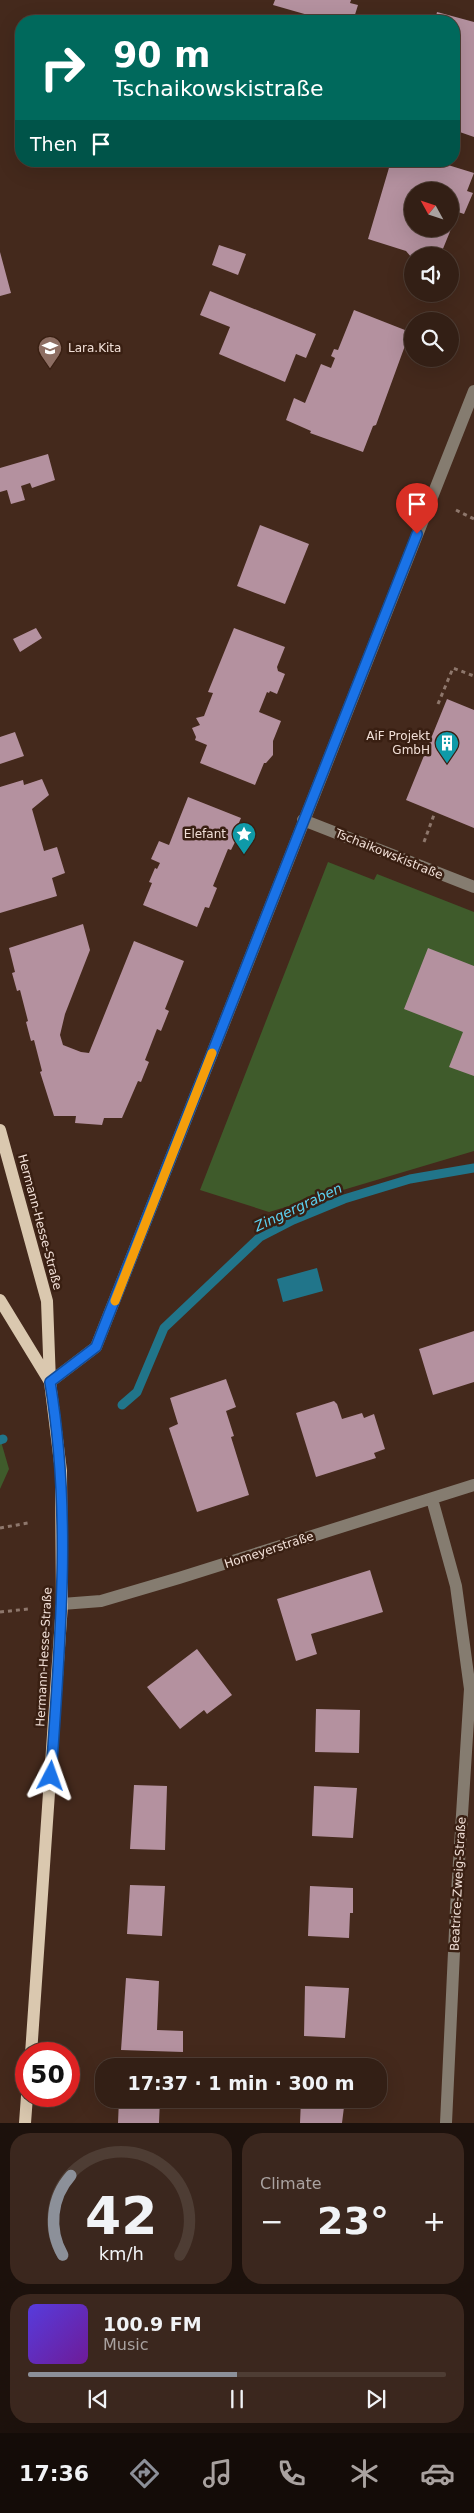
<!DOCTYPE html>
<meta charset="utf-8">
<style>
:root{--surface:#331f15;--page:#3b271e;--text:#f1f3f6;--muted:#a9a2a0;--line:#4e3d34;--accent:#8c9099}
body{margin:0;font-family:"DejaVu Sans",sans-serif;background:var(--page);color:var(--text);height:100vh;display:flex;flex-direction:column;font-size:19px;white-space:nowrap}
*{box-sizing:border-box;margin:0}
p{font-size:16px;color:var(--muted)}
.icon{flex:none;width:28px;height:28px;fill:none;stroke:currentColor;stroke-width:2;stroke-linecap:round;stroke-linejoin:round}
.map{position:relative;height:2123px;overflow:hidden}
.sheet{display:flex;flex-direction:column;gap:10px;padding:10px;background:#1c110c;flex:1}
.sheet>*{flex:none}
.hud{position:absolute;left:15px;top:15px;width:445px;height:152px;border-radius:20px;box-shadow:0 5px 20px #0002,0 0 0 1px var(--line);background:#00695c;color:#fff;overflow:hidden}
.needle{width:32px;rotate:310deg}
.controls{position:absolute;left:404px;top:182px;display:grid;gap:10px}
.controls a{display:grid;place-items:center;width:55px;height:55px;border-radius:50%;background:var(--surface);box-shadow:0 5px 20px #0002,0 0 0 1px var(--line);font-size:25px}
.speed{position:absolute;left:15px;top:2042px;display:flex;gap:10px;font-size:25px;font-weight:700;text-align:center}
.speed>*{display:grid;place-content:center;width:65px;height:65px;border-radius:50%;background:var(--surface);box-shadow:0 5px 20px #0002,0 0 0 1px var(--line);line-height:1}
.speed .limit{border:8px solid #d22;background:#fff;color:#111}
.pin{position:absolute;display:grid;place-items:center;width:42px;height:42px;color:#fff;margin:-51px -21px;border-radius:50% 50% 50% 0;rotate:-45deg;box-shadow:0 0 5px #0007}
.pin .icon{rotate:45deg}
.me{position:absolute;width:55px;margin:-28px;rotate:4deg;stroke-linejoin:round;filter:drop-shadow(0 0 4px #0008)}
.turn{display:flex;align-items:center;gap:18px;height:105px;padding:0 15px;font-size:22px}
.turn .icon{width:65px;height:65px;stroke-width:2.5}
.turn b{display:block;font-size:35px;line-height:42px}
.then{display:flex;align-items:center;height:48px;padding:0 15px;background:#0003;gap:10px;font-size:19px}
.big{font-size:38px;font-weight:700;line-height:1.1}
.sheet .tile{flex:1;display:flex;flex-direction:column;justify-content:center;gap:8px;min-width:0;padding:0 18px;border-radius:20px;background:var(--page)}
.sheet .dial{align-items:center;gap:0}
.dial svg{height:130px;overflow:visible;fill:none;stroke:var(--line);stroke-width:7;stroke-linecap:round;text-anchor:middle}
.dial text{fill:var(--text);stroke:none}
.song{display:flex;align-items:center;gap:15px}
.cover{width:60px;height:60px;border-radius:8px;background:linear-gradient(135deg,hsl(250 70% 55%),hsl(280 70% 35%))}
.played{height:5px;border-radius:2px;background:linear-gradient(90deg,var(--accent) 50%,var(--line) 50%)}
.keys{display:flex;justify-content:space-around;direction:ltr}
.heat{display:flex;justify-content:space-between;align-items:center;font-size:28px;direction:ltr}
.sheet .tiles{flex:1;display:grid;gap:10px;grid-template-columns:1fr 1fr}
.tile:last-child{grid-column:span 2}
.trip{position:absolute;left:95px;top:2058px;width:292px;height:50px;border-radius:20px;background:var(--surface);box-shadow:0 5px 20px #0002,0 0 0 1px var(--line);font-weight:700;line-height:50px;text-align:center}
.tabs{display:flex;height:80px;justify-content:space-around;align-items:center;background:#140c08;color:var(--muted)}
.tabs .icon{width:35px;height:35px}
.tabs .current{color:var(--accent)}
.tabs b{font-size:22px;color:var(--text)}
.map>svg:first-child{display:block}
.green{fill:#3f5b2b}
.water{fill:#21758a}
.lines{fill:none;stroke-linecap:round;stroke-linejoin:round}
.stream{stroke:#21758a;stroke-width:9}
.building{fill:#b4919f;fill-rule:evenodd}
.path{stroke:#8e776c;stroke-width:3;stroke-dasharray:4 4;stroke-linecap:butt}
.minor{stroke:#857c70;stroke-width:12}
.major{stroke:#dac8af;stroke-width:12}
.route-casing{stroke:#114b97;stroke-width:12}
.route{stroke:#1a73e8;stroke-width:9}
.slow{stroke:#f59e0b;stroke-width:9}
.labels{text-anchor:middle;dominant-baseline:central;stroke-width:5;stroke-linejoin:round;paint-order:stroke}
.poi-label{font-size:12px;fill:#f2e0d8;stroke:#391f12;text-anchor:end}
.street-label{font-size:12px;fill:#f2e0d8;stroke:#391f12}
.water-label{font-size:14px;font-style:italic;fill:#5cd1f1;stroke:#391f12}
</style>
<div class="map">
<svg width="474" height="2123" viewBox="0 0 474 2123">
<rect width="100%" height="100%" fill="#44291c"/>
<path class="green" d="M328,862L374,880L377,874L474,912V1151L269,1212L200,1190Z
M0,1438L9,1469L0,1489Z"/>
<path class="water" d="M317,1268L323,1291L283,1302L277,1279Z"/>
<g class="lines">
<path class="stream" d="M122,1405L137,1392L164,1328L260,1237L293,1220L344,1199L410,1179L474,1168
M0,1440L3,1439"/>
</g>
<path class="building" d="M275,0H351L350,3L358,5L353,21H329L273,5Z
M437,12L474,22V137L454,130V93L458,79L454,77V21H435Z
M391,161H435L474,173L467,191L473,193L464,214L458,212L440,256L412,258L406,251L368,239ZM412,191H450V229H412Z
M219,245L246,254L238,275L212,265Z
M0,252L11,293L0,296Z
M210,291L316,334L306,358L296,354L285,382L219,354L230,327L200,315Z
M354,310L410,332L376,425L373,426L363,452L310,433L311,431L286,420L294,398L305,403L321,364L331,368L335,358L331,356L334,349L338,350Z
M48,454L55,480L32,488L30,483L21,486L25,500L11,504L7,490L0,492V468Z
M260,525L309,544L285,604L237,586Z
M36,628L42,638L20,652L13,639Z
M234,628L285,647L277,667L278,671L285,674L277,694L270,691L269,693L267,692L259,712L281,721L273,741V755L266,763H264L255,785L200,763L207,745L195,740L196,737L192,728L200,725L196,718L204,716L213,693L208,692Z
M447,699L474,710V828L406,800Z
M15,732L24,756L0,764V737Z
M42,779L49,795L32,809L44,851L57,847L65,873L52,878L57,896L0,913V787L23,780L24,785Z
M188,797L241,818L234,834L238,836L231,850L228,849L213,886L217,888L209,908L205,907L197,927L143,905L152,883L149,882L155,868L157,869L160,863L151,859L159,841L169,845Z
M83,924L90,950L65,1014L60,1035L63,1045L81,1052L89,1053L134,941L184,961L165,1009L169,1011L161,1031L157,1029L145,1060L149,1062L141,1082L138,1081L122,1118H104L102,1125L75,1123L76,1116H54L40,1072L42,1071L34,1040L31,1041L26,1022L28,1021L20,990L17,991L12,973L15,972L9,948Z
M428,948L474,966V1076L449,1067L463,1032L404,1009Z
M474,1331V1382L433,1395L419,1349Z
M226,1379L236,1407L226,1411L234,1436L231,1437L249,1495L197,1512L169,1428L178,1424L170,1398Z
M334,1401L337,1404L342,1419L362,1413L364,1418L374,1414L385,1449L374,1453L376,1458L316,1477L296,1413Z
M370,1570L383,1612L311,1634L317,1654L296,1661L277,1599Z
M197,1649L232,1695L207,1714L204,1710L180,1729L147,1687Z
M316,1709L360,1710L359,1753L315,1752Z
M134,1785L167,1786L165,1850L130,1849Z
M314,1786L357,1788L353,1838L312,1836Z
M130,1885L165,1886L162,1936L127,1934Z
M310,1886L353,1888V1913H350L349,1938L308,1936Z
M126,1978L159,1981L157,2030L183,2031V2052L121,2050Z
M305,1986L349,1988L345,2038L304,2036Z
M119,2099H160L159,2123H118Z
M301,2099H345L342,2123H300Z"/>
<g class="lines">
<path class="path" d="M456,510L474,519
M438,704L453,668L474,676
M424,842L435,812
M0,1528L28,1523
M0,1612L28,1609"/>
<path class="minor" d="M303,820L474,887
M50,1382L96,1347L474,391
M432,1499L456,1586L470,1689L456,1909L446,2123
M62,1604L101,1601L179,1578L474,1485"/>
<path class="major" d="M0,1130L47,1301L50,1382L61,1471L62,1604L31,2054
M0,1300L50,1382
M25,2123L27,2096"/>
</g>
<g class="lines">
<g class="route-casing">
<path id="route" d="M51,1776C60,1644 72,1513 50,1382L96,1347L417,534"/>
</g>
<use href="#route" class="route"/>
<path class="slow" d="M115,1301L212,1053"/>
</g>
<defs>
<g id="school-pin" transform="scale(1.25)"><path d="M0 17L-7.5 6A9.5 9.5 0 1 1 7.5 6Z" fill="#8d6e63" stroke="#391f12"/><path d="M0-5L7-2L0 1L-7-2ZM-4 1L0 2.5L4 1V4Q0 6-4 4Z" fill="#fff"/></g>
<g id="building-pin" transform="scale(1.25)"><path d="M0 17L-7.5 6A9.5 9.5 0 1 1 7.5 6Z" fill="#0f9aa8" stroke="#391f12"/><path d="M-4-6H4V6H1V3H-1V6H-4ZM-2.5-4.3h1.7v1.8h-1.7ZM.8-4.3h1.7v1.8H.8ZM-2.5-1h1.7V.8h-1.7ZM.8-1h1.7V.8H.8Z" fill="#fff"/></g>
<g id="sight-pin" transform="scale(1.25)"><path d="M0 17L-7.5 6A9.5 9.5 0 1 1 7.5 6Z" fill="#0f9aa8" stroke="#391f12"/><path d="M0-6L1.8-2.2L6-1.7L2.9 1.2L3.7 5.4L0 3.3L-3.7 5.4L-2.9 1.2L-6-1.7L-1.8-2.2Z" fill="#fff"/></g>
</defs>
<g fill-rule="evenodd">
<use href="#school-pin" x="50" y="348"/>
<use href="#building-pin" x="447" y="743"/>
<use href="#sight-pin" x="244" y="834"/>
</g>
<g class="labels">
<g class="poi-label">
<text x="68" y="348" text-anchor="start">Lara.Kita</text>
<text x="430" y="736">AiF Projekt<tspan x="430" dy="14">GmbH</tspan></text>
<text x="226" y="834">Elefant</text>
</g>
<g class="street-label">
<text transform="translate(389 854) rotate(22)">Tschaikowskistraße</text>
<text transform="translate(40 1222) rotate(75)">Hermann-Hesse-Straße</text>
<text transform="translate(269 1550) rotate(-18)">Homeyerstraße</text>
<text transform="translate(44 1657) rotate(-87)">Hermann-Hesse-Straße</text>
<text transform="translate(458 1884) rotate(-87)">Beatrice-Zweig-Straße</text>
</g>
<g class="water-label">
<text transform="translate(298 1207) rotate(-25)">Zingergraben</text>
</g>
</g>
</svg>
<div class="controls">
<a><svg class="needle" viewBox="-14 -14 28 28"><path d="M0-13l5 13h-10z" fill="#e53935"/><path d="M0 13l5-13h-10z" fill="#a9a2a0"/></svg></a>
<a><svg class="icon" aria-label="sound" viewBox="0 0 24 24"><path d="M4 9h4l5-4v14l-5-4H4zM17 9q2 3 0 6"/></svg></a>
<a><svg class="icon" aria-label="search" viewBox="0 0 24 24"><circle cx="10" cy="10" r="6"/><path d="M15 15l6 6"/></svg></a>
</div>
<div class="speed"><div class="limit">50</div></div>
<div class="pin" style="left:417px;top:534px;background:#d93025"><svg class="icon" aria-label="arrive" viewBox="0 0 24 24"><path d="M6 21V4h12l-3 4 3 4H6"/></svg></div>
<svg class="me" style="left:51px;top:1776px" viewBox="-20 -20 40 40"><path d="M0-17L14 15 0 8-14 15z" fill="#1a73e8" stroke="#fff" stroke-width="4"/></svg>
<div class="trip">17:37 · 1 min · 300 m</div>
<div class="hud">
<div class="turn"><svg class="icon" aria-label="right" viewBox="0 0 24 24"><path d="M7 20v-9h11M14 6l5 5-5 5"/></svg><div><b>90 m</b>Tschaikowskistraße</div></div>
<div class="then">Then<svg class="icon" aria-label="arrive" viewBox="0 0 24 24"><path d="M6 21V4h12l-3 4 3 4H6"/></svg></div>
</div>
</div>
<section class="sheet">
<div class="tiles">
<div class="tile dial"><svg viewBox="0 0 100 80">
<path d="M14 69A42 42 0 1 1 86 69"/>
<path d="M14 69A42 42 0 0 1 19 20" stroke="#8c9099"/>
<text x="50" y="56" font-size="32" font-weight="700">42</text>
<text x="50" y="72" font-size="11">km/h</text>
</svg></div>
<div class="tile"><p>Climate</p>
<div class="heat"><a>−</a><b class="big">23°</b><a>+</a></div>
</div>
<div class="tile">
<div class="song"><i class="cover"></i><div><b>100.9 FM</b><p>Music</p></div></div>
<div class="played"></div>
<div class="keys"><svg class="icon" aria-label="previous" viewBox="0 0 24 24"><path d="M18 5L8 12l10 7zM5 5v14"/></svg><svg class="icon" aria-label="pause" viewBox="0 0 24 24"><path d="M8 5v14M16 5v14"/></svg><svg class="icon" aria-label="next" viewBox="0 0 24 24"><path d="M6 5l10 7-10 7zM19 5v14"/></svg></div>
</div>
</div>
</section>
<nav class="tabs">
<b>17:36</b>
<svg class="icon current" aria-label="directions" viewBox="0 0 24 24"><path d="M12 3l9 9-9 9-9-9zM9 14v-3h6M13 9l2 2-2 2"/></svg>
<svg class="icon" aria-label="music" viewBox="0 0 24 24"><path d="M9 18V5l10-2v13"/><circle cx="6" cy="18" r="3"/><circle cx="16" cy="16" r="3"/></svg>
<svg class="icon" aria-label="phone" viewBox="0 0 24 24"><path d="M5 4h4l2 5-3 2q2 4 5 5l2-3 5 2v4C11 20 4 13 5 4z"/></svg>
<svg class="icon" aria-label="climate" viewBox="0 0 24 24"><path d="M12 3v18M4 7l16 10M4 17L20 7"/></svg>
<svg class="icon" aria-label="car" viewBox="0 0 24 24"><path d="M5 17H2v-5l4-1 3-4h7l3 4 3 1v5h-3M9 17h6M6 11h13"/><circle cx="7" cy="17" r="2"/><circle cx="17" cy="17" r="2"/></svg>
</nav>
